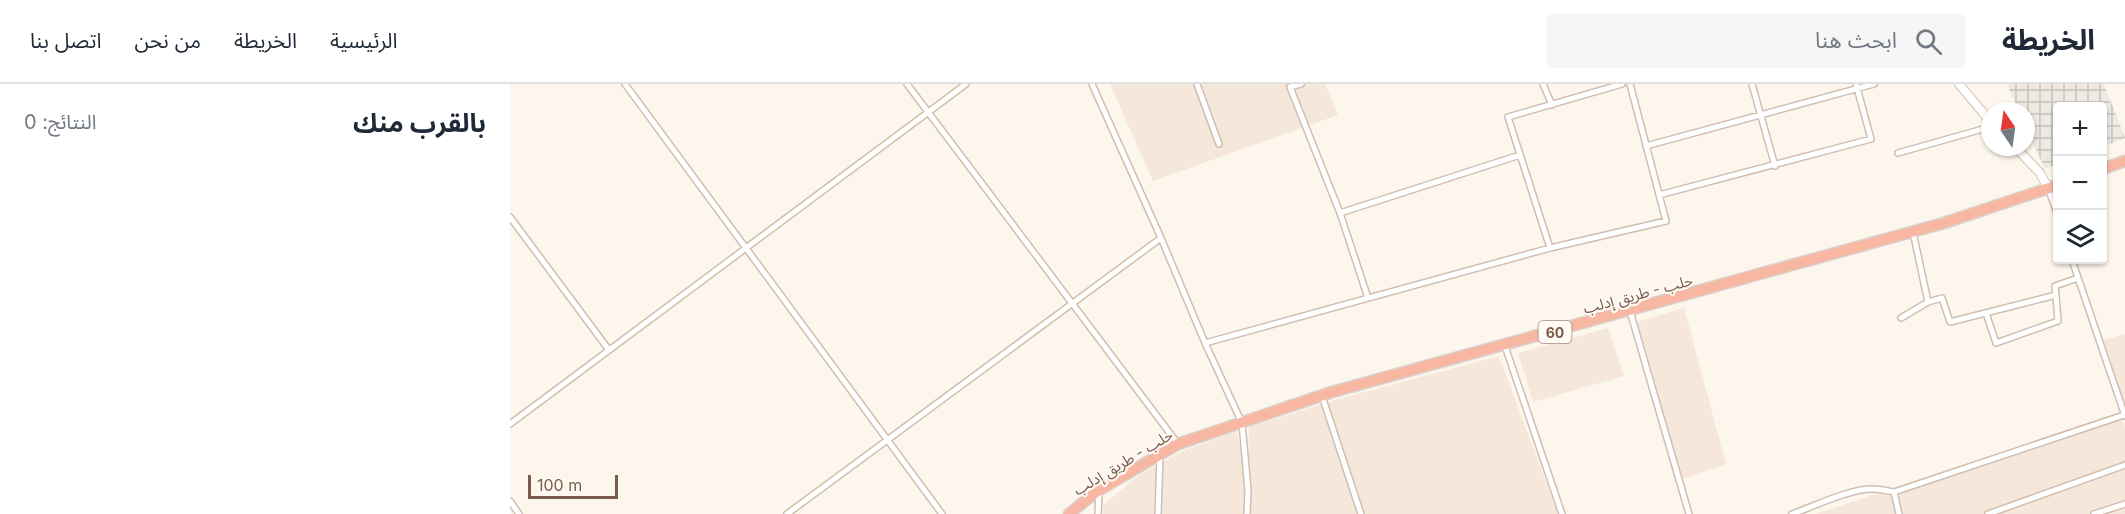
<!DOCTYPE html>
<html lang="ar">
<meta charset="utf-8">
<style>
:root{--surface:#fff;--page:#f6f6f7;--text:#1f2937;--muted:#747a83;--line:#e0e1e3}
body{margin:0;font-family:Inter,"Noto Sans Arabic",sans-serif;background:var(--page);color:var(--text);direction:rtl}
.controls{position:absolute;right:18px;top:18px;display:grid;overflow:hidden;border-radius:6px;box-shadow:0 2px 4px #0004}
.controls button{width:54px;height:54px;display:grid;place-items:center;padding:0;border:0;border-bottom:2px solid var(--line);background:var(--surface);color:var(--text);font:30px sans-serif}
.compass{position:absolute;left:1471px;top:18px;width:54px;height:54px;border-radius:50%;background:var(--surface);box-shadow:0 2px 4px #0004;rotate:347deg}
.scale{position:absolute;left:18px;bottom:15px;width:90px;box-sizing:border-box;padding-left:6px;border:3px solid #7a5c4d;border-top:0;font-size:16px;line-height:21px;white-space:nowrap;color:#7a5c4d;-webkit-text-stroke:4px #fffaf3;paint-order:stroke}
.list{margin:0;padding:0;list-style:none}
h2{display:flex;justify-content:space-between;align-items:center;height:78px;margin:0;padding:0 24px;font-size:26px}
h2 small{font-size:20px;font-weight:400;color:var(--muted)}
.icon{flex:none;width:33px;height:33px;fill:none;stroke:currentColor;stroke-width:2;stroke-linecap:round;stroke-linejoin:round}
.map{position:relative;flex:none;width:1615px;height:430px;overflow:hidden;direction:ltr}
header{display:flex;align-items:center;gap:36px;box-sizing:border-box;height:84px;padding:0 30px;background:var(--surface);border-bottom:2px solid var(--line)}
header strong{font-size:28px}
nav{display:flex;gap:33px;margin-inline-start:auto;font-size:21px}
.search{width:420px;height:54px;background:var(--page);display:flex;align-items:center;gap:15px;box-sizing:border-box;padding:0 21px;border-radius:6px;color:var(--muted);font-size:22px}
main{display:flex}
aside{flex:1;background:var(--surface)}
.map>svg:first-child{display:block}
</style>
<header>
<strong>الخريطة</strong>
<div class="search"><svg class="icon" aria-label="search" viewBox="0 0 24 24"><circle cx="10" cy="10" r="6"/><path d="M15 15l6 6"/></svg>ابحث هنا</div>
<nav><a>الرئيسية</a><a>الخريطة</a><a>من نحن</a><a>اتصل بنا</a></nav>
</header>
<main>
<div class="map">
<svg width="1615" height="430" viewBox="0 0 1615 430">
<defs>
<pattern id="industrial-grid" width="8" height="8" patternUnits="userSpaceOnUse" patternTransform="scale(1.5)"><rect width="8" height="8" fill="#efe9e4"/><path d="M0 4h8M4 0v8" fill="none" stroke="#c7c0bb"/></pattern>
</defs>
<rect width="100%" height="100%" fill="#fdf6ec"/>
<path fill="#f5e8da" d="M600,0H815L828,31L643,97Z
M1174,224L1216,380L1165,398L1120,240Z
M1098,244L1114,292L1023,318L1008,269Z
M1615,250V323L1594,256Z
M989,272L1048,430H740L738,382L739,343L825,316Z
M1610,328L1615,343V430H1306Z
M727,347L732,373L735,420L733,430H593V421L629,391L671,368Z"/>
<path fill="url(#industrial-grid)" d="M1497,0H1594L1615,54L1593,63L1592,22H1548L1547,80L1535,85L1516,43V27H1509Z"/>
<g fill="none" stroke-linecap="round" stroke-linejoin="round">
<g stroke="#d1beb0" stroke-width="8">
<path id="street" d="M115,0L432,430
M397,0L668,360
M582,0L651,154L695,259L732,339L738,406L737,430
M687,0L709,60
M791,0L780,3L830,129L858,214
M1033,0L1042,21
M1242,0L1265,82
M1136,62L1364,0
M1388,69L1480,43
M1538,104L1548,132
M1149,111L1361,55L1346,0
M830,129L1010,71
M0,133L99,266
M1403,148L1418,218
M1040,164L998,33L1112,0
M1562,176L1615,332
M1120,227L1179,430
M1476,229L1486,259L1548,237L1546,211
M1391,234L1418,218L1432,214L1440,238L1546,211L1545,202L1568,194
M695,259L1040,164L1156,137L1120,0
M995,262L1052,430
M812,312L851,430
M0,340L456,0
M1384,408L1389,430
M0,417L9,430
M277,430L651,154
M588,430L589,408
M648,430L650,372
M1282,430C1305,422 1341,404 1364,405C1371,405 1377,407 1384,408L1614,331
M1478,430L1615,381
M1584,430L1615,420"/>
</g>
<g stroke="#d6c0b0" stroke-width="10">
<path id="secondary" d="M1449,0L1480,37
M1505,63L1530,89L1538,104"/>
</g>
<g stroke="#dad1cd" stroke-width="13">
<path id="highway" d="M1592,85L1615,77
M559,430L586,408L668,360L822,308L1434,139L1548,101"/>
</g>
<use href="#street" stroke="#fff" stroke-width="5"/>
<use href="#secondary" stroke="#fff" stroke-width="8"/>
<use href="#highway" stroke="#f7b7a3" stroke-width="10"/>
</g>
<g text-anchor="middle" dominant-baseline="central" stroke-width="4.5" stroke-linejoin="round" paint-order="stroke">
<rect fill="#fffaf3" stroke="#a28b7f" stroke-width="1.5" x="1028.5" y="237" width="33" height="22" rx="4.5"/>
<g font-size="14" font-weight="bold" fill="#7a5c4d">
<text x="1045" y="248">60</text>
</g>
<g font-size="15" fill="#7a5c4d" stroke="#fffaf3">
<text transform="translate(1128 210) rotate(-15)">حلب - طريق إدلب</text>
<text transform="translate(613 378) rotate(-31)">حلب - طريق إدلب</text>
</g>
</g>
</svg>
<div class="controls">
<button>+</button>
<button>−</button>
<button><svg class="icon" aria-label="layers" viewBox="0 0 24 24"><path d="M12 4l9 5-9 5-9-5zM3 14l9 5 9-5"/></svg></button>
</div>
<svg class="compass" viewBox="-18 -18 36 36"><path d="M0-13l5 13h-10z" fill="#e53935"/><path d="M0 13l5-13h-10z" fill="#747a83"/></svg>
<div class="scale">100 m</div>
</div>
<aside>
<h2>بالقرب منك<small>النتائج: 0</small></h2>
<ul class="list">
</ul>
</aside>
</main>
